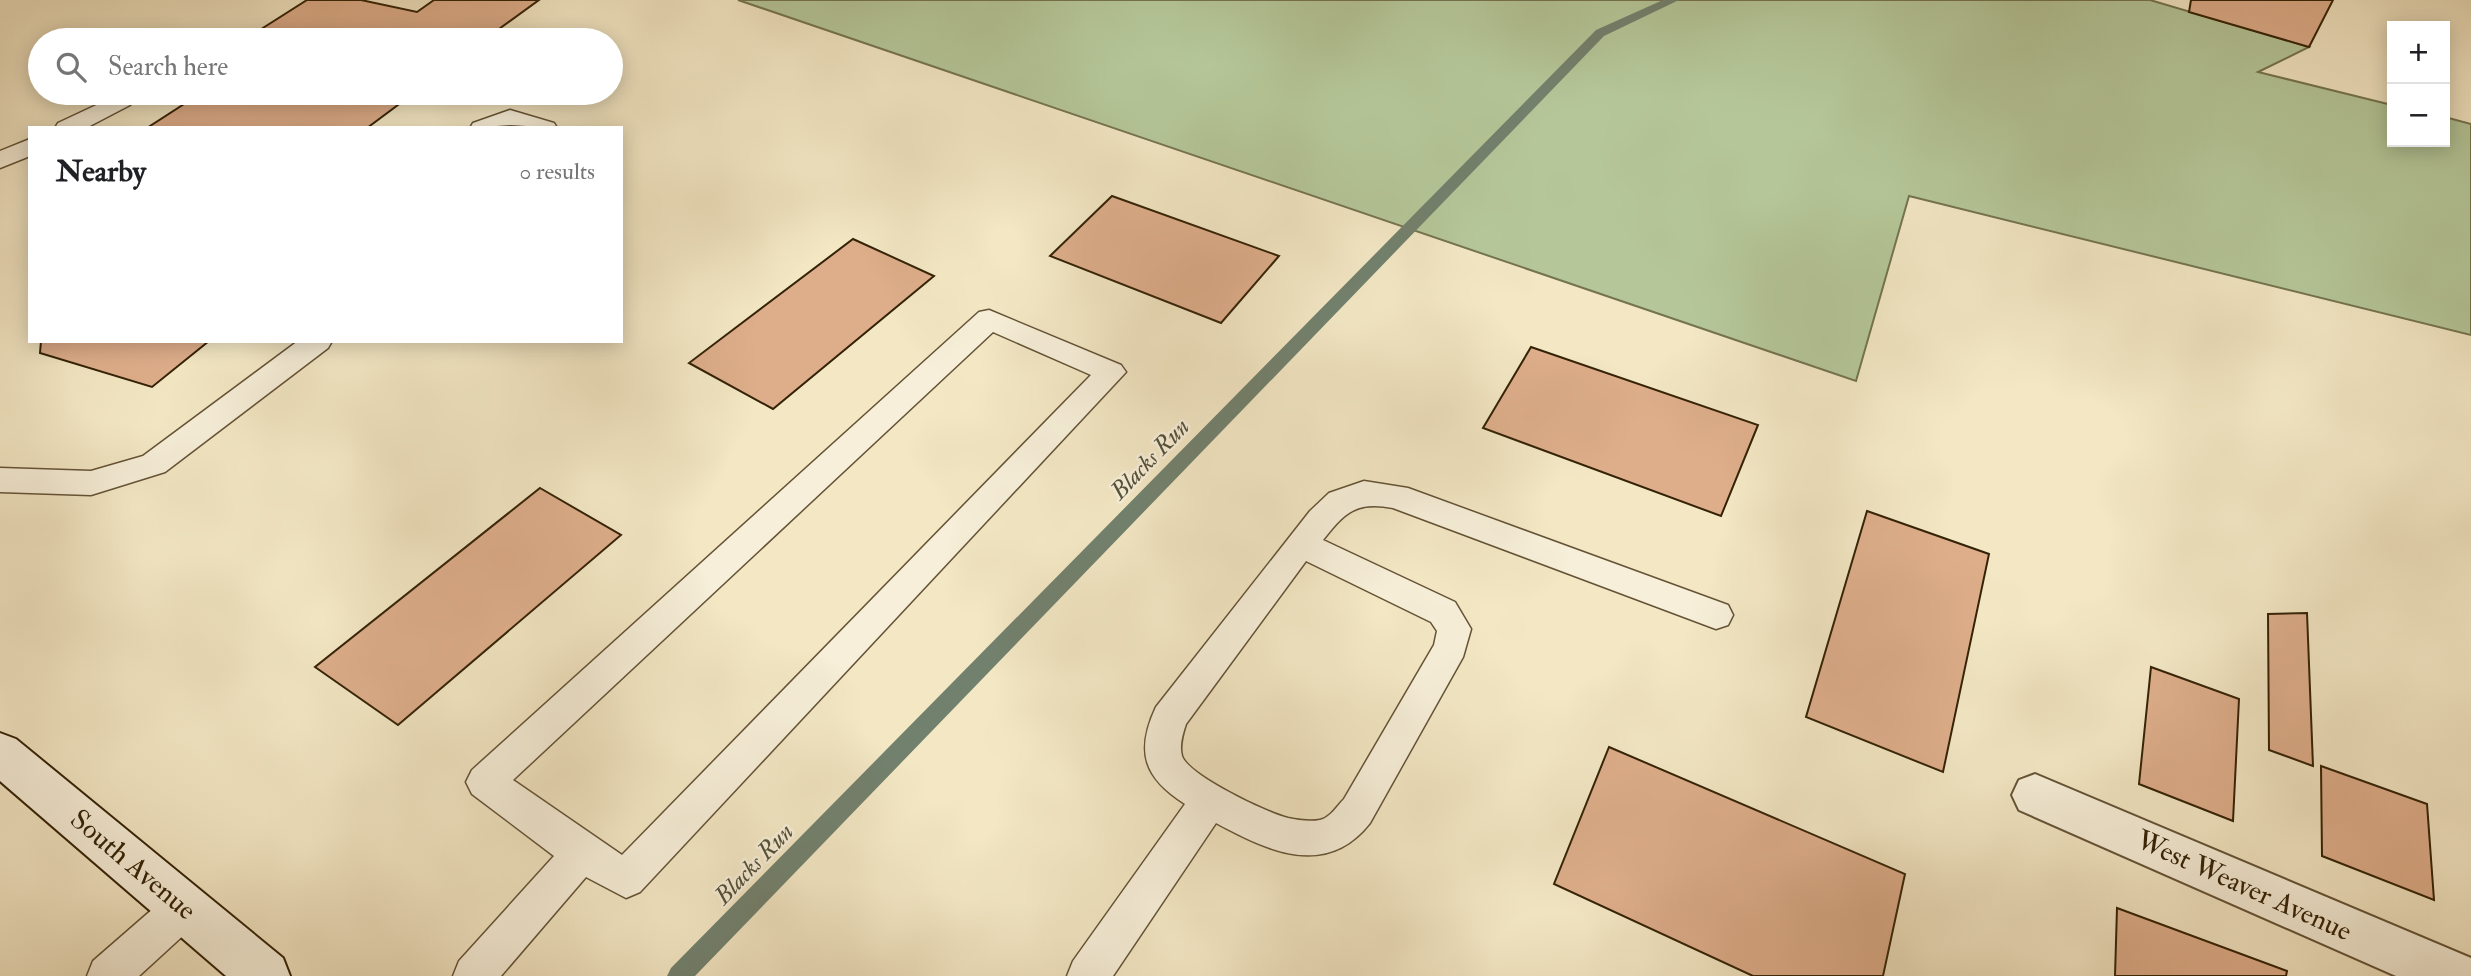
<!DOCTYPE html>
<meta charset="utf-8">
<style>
:root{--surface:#fff;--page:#f2f2f2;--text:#202124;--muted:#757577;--line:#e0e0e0}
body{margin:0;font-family:"IM FELL Double Pica",serif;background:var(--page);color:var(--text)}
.controls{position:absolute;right:21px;top:21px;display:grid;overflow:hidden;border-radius:0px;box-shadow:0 4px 18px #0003}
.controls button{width:63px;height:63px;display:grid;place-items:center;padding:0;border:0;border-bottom:2px solid var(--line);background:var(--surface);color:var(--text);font:35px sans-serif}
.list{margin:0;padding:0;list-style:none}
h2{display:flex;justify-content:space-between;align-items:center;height:91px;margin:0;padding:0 28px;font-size:30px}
h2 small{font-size:23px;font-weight:400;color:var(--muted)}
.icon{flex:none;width:38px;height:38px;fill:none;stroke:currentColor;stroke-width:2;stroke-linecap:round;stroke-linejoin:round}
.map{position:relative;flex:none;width:2471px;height:976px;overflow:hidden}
.search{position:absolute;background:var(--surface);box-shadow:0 4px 18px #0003;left:28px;top:28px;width:595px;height:77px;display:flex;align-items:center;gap:18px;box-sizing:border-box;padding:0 24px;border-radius:38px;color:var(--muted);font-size:26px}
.panel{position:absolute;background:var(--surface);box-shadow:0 4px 18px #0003;left:28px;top:126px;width:595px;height:217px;border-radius:0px}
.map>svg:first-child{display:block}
</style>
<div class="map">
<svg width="2471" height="976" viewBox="0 0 2471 976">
<rect width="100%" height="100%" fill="#f3e7c4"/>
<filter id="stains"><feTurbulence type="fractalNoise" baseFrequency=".00286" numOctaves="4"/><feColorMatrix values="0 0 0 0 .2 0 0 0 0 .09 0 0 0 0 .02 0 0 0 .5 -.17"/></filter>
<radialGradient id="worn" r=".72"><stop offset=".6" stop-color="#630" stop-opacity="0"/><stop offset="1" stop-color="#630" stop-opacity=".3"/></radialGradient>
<path fill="#b5c799" stroke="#747450" stroke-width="2" d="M738,0H2150L2309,47L2258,72L2392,105V142H2445V117L2471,124V335L1909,196L1856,381Z"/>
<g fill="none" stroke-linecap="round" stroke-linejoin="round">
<path fill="#72816e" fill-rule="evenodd" d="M1663,0H1679L1604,36L695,976H667L671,968L1596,30Z"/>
</g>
<path fill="#deae8b" stroke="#342206" stroke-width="2" d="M307,0H361L417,12L434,0H539L499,29L553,40H244Z
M2191,0H2333L2309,47L2189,12Z
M189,93H414L367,128H147L198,95Z
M1112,196L1279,256L1221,323L1050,256Z
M853,239L934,276L773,409L689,363Z
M41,341H209L152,387L40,353Z
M1531,347L1758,425L1721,516L1483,428Z
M540,488L621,535L398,725L315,667Z
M1867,511L1989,554L1943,772L1806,717Z
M2307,613L2313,766L2269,750L2268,614Z
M2151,667L2239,699L2233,821L2139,784Z
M1609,747L1905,874L1883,976H1753L1554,884Z
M2321,766L2427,804L2434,900L2322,856Z
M2117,908L2287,971L2286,976H2115Z"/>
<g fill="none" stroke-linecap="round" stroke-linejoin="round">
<g stroke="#645336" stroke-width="3">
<path id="lane" d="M122,93L130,95L134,100L130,105L86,128H55L58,123Z
M510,110L554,123L557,128L511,125L470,128L473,123Z
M30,139V156L0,168V151Z
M989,310L1121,365L1126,372L640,892L626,898L586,877L501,976H453L459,961L554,856L472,794L466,782L472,770L979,312ZM993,332L1091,375L622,855L513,780Z
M298,341H332L328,348L165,472L91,495L0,492V468L91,471L143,456Z
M1364,481L1408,488L1728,605L1733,615L1728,625L1716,629L1393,508C1356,501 1345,512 1323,540L1455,602L1471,629L1463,657L1370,823C1326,879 1268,851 1216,823L1113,976H1067L1073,961L1185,804C1144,778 1135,752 1156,707L1310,511L1329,493ZM1306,561L1431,622L1437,631L1434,645L1344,799C1337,806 1330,818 1320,820C1309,822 1298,820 1288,818C1267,813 1188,775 1182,756C1179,746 1183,733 1186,724Z
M184,889L198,894L204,908L198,922L139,976H87L93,961L170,894Z"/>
</g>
<g stroke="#645336" stroke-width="4">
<path id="street" d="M2035,774L2471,958V976H2396L2019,810L2012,795L2019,780Z"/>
</g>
<g stroke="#342206" stroke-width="4">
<path id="secondary" d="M0,733L16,739L283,958L290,976H226L0,781Z"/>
</g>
<use href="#lane" fill="#f7efd9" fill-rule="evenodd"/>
<use href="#street" fill="#f7efd9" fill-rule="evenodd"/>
<use href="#secondary" fill="#f7efd9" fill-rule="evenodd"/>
</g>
<g text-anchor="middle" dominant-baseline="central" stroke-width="5" stroke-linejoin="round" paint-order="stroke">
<g font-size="24" font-style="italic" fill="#53513a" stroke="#f7efd9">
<text transform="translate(1150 459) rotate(-46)">Blacks Run</text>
<text transform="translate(754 864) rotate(-46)">Blacks Run</text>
</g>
<g font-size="28" fill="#342206" stroke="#f7efd9">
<text transform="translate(133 865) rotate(40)">South Avenue</text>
<text transform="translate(2244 886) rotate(24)">West Weaver Avenue</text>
</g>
</g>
<rect width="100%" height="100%" filter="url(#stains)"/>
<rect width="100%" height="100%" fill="url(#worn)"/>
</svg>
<div class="controls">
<button>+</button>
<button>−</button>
</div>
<div class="search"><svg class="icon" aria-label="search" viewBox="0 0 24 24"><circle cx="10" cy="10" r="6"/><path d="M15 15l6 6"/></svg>Search here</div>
<section class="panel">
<h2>Nearby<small>0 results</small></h2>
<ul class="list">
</ul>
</section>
</div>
